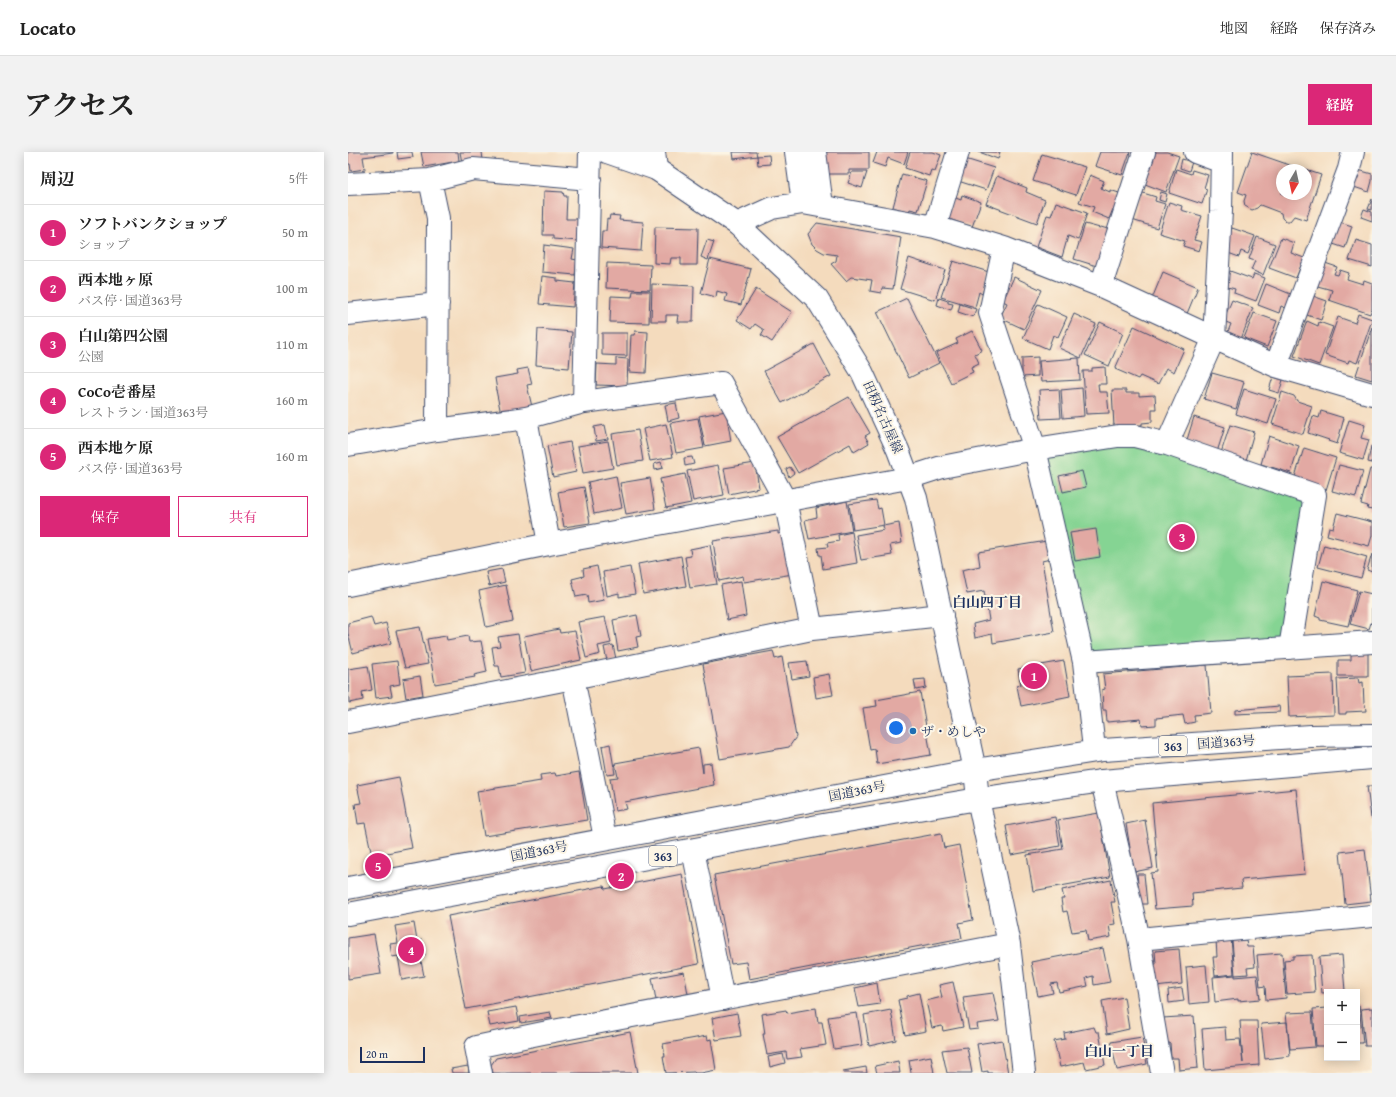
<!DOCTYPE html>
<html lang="ja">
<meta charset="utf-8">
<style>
:root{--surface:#fff;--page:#f2f2f2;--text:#222;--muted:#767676;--line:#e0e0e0;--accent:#db2777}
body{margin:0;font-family:"Gentium Book Plus","Noto Serif JP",serif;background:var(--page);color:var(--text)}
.controls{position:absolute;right:12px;bottom:12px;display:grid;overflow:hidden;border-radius:0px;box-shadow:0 2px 10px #0003}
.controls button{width:36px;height:36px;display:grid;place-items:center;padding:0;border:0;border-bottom:1px solid var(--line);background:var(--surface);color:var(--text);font:20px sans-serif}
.compass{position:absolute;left:928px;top:12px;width:36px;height:36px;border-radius:50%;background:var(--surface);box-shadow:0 2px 10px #0003;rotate:189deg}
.scale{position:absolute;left:12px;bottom:10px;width:65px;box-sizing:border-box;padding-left:4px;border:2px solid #1b2f5e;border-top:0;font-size:11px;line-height:14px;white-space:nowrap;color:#1b2f5e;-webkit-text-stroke:3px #fcf5e5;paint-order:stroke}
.you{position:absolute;left:548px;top:576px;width:14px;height:14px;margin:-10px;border:3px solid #fff;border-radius:50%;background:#1a73e8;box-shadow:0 0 0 6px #1a73e833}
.badge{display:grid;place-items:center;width:26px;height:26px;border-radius:50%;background:var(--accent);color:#fff;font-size:13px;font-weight:700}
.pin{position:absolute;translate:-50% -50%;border:2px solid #fff;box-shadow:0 1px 4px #0006}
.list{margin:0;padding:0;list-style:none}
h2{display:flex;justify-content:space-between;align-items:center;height:52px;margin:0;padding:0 16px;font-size:17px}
h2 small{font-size:13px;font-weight:400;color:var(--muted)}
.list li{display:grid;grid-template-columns:26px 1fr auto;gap:12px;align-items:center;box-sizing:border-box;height:56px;padding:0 16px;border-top:1px solid var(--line)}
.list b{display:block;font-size:15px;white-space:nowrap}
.list p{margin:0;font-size:13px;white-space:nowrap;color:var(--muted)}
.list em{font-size:13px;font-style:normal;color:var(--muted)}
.actions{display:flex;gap:8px;padding:12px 16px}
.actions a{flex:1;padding:9px 0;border:1px solid var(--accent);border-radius:0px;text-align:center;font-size:14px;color:var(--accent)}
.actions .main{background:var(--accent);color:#fff}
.map{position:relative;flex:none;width:1024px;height:921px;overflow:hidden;border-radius:0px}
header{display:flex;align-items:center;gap:24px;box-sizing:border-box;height:56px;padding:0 20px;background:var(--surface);border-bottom:1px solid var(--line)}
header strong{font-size:19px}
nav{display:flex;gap:22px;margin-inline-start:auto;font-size:14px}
.intro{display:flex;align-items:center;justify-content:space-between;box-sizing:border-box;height:96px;padding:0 24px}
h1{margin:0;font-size:28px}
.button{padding:10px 18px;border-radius:0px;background:var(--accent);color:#fff;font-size:14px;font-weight:700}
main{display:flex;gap:24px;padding:0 24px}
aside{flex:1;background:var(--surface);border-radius:0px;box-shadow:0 2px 10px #0003}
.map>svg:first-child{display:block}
</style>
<header>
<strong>Locato</strong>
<nav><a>地図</a><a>経路</a><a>保存済み</a></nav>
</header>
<div class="intro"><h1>アクセス</h1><a class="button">経路</a></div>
<main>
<aside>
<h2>周辺<small>5件</small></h2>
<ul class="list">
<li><span class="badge">1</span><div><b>ソフトバンクショップ</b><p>ショップ</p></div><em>50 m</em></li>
<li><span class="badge">2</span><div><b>西本地ヶ原</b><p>バス停 · 国道363号</p></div><em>100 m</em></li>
<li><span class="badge">3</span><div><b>白山第四公園</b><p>公園</p></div><em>110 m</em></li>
<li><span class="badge">4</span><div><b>CoCo壱番屋</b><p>レストラン · 国道363号</p></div><em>160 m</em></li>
<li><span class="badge">5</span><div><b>西本地ケ原</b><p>バス停 · 国道363号</p></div><em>160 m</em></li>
</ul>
<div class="actions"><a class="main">保存</a><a>共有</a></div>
</aside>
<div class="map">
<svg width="1024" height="921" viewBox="0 0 1024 921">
<rect width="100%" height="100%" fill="#fcf5e5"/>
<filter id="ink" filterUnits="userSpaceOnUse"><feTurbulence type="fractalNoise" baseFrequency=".025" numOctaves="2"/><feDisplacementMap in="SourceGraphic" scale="8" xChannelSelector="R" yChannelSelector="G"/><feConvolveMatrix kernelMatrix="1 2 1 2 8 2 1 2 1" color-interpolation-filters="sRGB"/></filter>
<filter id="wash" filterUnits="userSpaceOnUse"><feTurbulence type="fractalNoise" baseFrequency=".012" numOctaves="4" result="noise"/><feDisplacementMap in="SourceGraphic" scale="16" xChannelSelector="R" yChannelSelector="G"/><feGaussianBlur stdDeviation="0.9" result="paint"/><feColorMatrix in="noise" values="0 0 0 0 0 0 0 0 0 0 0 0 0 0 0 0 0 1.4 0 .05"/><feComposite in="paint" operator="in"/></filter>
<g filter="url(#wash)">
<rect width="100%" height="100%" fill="#f4dbbd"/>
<path fill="#85d493" stroke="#508278" d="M759,287L967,343L942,495L736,509L688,298Z"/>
<g id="blocks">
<path fill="#e2a9a3" d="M0,0H45V1L15,5L17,17L3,19L2,12H0Z
M49,0H64L65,5L50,7Z
M73,0H110L111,9L76,15Z
M112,0H134L135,8L114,11Z
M385,0H408L409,4L386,7Z
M477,0H521V18H501V22H477Z
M529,0H560L556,12L540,6L537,15L525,11Z
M562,0H585L593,3L587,19L583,18L581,24L557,16Z
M631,0H652L650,7Z
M752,0H782L774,23L747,14Z
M808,0H819L831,4L818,40L797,32Z
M904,0L956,18H934V42H958V18L973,23L958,68L946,64L942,69H937L934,66L933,61L912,53L909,56L904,58L897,54L896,49L898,43L890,40Z
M694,2L737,15L728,43L685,29Z
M421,3L422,12L410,13L409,4Z
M614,6L646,16L638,38L607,28Z
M834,7L844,10L841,19L832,16Z
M828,17L843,22L844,18L860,23L856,36L859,37L854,52L821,41Z
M1007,17L1024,22V29L1021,40L1003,34Z
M504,20H519L514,36L500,31Z
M554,22L579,29L570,59L562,57L561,60L545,55Z
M742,23L756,29L753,36L762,40V38L777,43L770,59L765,57L761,67L744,60L746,55L731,50Z
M649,24L679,36L678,40L697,48L689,71L638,52Z
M196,39L215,40L216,44H219L218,67H232L231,89L205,87V83H195Z
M792,40L808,45L807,49L817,52L809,76L784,68Z
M813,40L819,42L817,50L811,48Z
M614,43L633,50L624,75L598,66L605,45L613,48Z
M1024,47V58L1020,57Z
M708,50L739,61L730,88L720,84L714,105L688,95L699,63L703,64Z
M821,50L834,54L833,58L854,64L846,88L854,90L851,99L835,94L837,89L811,81Z
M1016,57L1024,60V69L1013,65Z
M262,63L272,64L271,68L295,70L293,99L253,96L254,79H258L259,67L261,68Z
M989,69L1004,74L997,96L982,91Z
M469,71L553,85L545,137L534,136L533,141L522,139L524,128L503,125L498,129L483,112L488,109L489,103L476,101L469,97L464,92L460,82Z
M737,72L752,76L753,75L763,78L752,115L726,107Z
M307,75L350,76L349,113H333V106H323L322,112L306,111Z
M884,76L907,84L900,102L893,99L891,105L875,99Z
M909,85L927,92L915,123L903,118L907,109L901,107Z
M933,86L946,91L943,101L956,106L948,126L921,116Z
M359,88L366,90L360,108L353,105Z
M1008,88L1024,93V115L1001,108Z
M196,93L226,97L224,107L229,108L227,123L194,120Z
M561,106L597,118L587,148L552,137Z
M362,107L403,117L393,153L377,149L379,142L369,139L368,145L353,141Z
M605,109L641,120L634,142L631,140L627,155L593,145Z
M974,110L989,115L986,122L990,123L992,118L1001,121L999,127L1015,132L1016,128L1024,131V156L1022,162L981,148L984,138L966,133Z
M259,111L303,113L302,138L258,136Z
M882,119L904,127L906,122L917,126L908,149L886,141L887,137L876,134Z
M815,120L850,135L838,164L803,149Z
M194,124L209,126V129L227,131L225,155L191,152Z
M666,125L694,138L676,177L652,166L659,151L655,149Z
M304,132L346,134L345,170H329L330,163H318V169H303Z
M918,132L945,143L940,157L933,154L931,161L910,153Z
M408,137L444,160L424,190L413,183L416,178L407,172L403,177L389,168Z
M285,139H302L301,171L262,170L263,144L284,145Z
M962,143L979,149L973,168L956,162Z
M559,146L591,211L561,226L529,160Z
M591,146L600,149V151L605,152L603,158L589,153Z
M884,148L905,156L893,187L879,182L883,172L875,169Z
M612,152L628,157L625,165L610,160Z
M690,152L719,165L710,185L705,183L700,197L675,186Z
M906,161L929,169L919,195L896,186Z
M726,162L748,172L733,206L711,196Z
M1010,162L1024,167V168L1009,211L1001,208L1000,211L977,203L990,165L1007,171Z
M959,169L970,174L971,170L985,175L971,213L946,204Z
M752,170L775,181L761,214L737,203Z
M786,174L836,197L826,220L818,216L810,232L792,224L790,227L767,217Z
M1024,175V228L1008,223Z
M190,177L224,180L221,216L188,213Z
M287,179L300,180L298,221L281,220L283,183H286Z
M624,179L634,198L627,202L631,211L623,215L625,220L603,231L588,201L610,191L608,187Z
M254,181H279V204L254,203Z
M466,192L483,224L434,251L416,219Z
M690,205V224L674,225V206Z
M268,206L280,207L279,234L248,233L249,212L268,213Z
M731,206L732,228L693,230L691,209Z
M757,215L758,232H750L751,240H759L761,261L738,262L735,219H744V216Z
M180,216L184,232L179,233L184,255L153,262L148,238H149L147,226L170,222L169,218Z
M864,221L896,230L888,257L856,247Z
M925,225L935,228L931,241L921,238Z
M734,236L736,264L715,266L713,238Z
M711,237L713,266L693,267L691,238Z
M896,237L928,247L920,272L888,262Z
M764,238H778V241H791V244L807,243L808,257H804V270L794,271V273L766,275Z
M934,240L946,244L949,249L964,254L955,282L924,272Z
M501,245L522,281L517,284L521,291L506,300L502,292L450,321L429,285Z
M328,251L331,266L320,269L317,253Z
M378,259L383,289L357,294L351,264Z
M973,259L996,266L989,292L980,289L981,288L960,281L965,264L971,266Z
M846,265L877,275L869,300L838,291Z
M350,266L356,296L328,301L322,271Z
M1001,268L1017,273L1013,286L1021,288L1015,308L991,301Z
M318,272L325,305L302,309L295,277Z
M257,273L260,287L248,289L246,275Z
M882,273L906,280L897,312L872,304Z
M290,278L295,309L269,313L264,282Z
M921,284L951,294L943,321L913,312Z
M260,289L265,316L235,321L230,294Z
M222,290L228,320L205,325L199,294Z
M1023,294H1024V311L1020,310Z
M956,296L988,306L978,338L946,328Z
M344,305L346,312L337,314L336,306Z
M313,310L315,316L307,318L306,312Z
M407,311L411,336L381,342L376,316Z
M370,313L376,343L345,349L339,319Z
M991,313L1015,319L1008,345L984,339Z
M442,315L446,321L441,325L438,317Z
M1022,317H1024V358L1019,357L1020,354L1013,352Z
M734,319L738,335L715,340L711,324Z
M337,322L343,351L318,356L312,327Z
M268,324L274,356L246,362L240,330Z
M302,326L307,357L278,362L272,331Z
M236,335L242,371L216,375L210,340Z
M528,348L530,357L533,356L536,373L505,378L501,352Z
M499,349L504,379L461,387L457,368L469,365L468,356Z
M989,361L1024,370V384L1021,394L979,383L981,375L985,376Z
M551,371L554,391L542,393L544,403L513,408L508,383L536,378L535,374Z
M748,377L752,405L727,409L722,381Z
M430,379V382L438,380L445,422L396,430L395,424L371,429L365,389Z
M504,380L509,411L475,417L473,403H471L470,396L480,395L479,391L491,389L490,383Z
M699,389L702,407L694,409L706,480L645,491L644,482L627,486L625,472L641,468L636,439L619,442L614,418L632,414L630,400Z
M362,393L369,432L342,436L337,405L343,404L342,397Z
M976,393L1019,405L1013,426L970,415Z
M1024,402V420L1019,418Z
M333,404L338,434L295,442L290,412Z
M249,414L256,448L240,451L239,443L228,445L224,427L236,424L235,417Z
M282,415L287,442L271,445V441L259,444L255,420Z
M154,417L157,430L141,434L138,420Z
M393,429L398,464L379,468L373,433Z
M975,429L1009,438L1000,474L972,468V466L967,464Z
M158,433L165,469L138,475L131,439Z
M1011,439L1024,442V472L1023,471L1021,477L1002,472Z
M289,463L293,484L288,485L290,495L270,499L265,468Z
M23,465L26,474L38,471L43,491L5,501L0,481V471Z
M257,465L263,491L250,494L252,502L238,506L230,470Z
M72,475L80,512L57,516L48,479Z
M211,477L212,481L227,479L233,508L183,519L176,484Z
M170,482L177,521L153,525L151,514H147L144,495L152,494L150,485Z
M98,484L99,488L120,484L121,490L133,489L139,520L126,523L127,525L87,532L79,487Z
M265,493L268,507L259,509L256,495Z
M425,499L427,507L434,505L448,585L441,595L372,607L355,512Z
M1003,499H1020V524H990V508H1003Z
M49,509L52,532L42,534L44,544L28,546L24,512Z
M459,509L461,524L444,527L441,511Z
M716,509L722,544L673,554L669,534L673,533L670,517Z
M859,513L863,561L846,563L847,570L837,572L835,563L808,566V573L794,574L793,567L759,570L758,558H755L754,538L757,537L755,522Z
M20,514L24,538L14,540L15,548L1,551L0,517Z
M481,522L485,543L468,546L465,525Z
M985,522L986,563L941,565L939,524Z
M72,524L75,543L58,546L55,527Z
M1010,526L1011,531L1015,530L1016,552H1017L1018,559L998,560V562H991L989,527Z
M577,527L578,536L568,538L566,528Z
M572,540L583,603L529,612L527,597L522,598L515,556L529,554L528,548Z
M931,554L932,560L887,562V558Z
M262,592L267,622L259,623L254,594Z
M351,596L355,621V612L363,611L366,633L277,650L279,657L267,659L262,626L270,625L267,611Z
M231,620L239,668L136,684L129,639L193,629L192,623L207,621L208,624Z
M51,625L64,696L24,704L17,671L10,672L7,652L13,651L9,633Z
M1019,634H1024V666H1023Z
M948,637L957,722L893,728L894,736L844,741L845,754L807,757L803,721L810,720L804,651Z
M751,661L762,725L685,739L679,703L715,697L710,668Z
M707,665L712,694L663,703L658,674Z
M797,668L805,716L786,720L778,672Z
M593,681L596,696L611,693L625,768L611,771L614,786L401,827L398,810L383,812L366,723Z
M1017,697L1023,749L997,752L992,700Z
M334,722L351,812L118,857L100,764L256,734L257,737Z
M789,722H796L799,752H792Z
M763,728L767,750H763L767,772L761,773L763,785L740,789L738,778L724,780L719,759L715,760L713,747H716L714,738Z
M66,771L69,789L74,788L77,803L72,804L76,824L54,828L50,804L44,805L42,792L50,791L47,774Z
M26,782L33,822L0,827V786Z
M883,786L886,822L867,824L865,805H869L868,787Z
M898,788L899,795H905L907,815L899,816L900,822L887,823L884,789Z
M755,796L762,830L746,833L745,824L738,826L740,834L711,840L709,831L703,832L705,841L690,844L683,810Z
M831,797L834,832L807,835L805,813L808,812L807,799Z
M934,801L938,846L918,848L917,834L912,835L909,803Z
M964,803L967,840L939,842L936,808L945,807V804Z
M994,803L997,839L974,841L971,805Z
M858,813L861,850L841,852L838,815Z
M336,820L340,842L308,848L304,826Z
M887,823V825L909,823L912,847L890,849V847L867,850L865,825Z
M605,830L615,875L595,879L594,874L584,876L578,849L594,845L591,833Z
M529,831L532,852L511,855L507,836Z
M834,836L836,849L821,851L820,838Z
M571,841L578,879L557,883L550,848L559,846V844Z
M645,841L651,869L629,872L630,877L621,878L615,845Z
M776,845L781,877L759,882L754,849Z
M1011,853L1015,891H1009V854Z
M168,855L171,869L142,874L139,860Z
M468,856L470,870H474L478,893L452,897L454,905L439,907L438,900L419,903L415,882H417L414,862L438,858L439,861Z
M979,856V894H968L965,857Z
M1024,856V894H1017L1013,857Z
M543,858L548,888L521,894L516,863Z
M202,860L204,866L173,871L172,865Z
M964,860L967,895L942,897L938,861Z
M389,861L393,884L368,888L364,866Z
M509,861L514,893L486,897L480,865Z
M846,864L850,916L831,918L830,906H823L822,891L817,892L815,866Z
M892,869H909L911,913L857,918L854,877L877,875L878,888L892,887L895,911Z
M939,870L942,904L917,907L913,872Z
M746,875L748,880H751L757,913L738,917L736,910L712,915L706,889L717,887L716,881Z
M282,880L290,921H145L143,913L148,906Z
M359,884L360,888L363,887L368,918L353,921H347L346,920L318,921L315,904H317L315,892Z
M794,885L799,912L769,918L763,890Z
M654,888L660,921H640V919L634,920L629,892Z
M619,895L624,921H599L594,898Z
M435,902L437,911L422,915L420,905Z
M583,904L586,921H563L561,908Z
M550,909L552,921H529L527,914Z
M120,914L121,921H104L103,917Z
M518,915L519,921H495V919Z"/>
</g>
</g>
<g filter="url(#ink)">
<use href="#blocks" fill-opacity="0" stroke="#3c496c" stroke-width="1"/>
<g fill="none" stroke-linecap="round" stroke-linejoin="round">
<g stroke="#3c496c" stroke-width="24">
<path id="minor" d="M242,0L236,250L373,231L437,348L464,477
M306,0L308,17
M448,0L455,51
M467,0L474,54
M847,0L874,10
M82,28L90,66L89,278L178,266L236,250
M0,32L82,28L125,17L242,27
M389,72L424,56L455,51L587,75L656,96L753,134L866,186L873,59L874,0
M587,75L610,0
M656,96L642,161L687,297L736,510L1024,490
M753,134L796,0
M0,162L90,152
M928,214L1001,17L1005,0
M178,266L201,392
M819,292L967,343L942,496
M0,293L89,278
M0,433L201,392L560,326L594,315L687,297L770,284H787L819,292L866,186L928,214L1024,242
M736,510L745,588
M225,526L257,686
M0,570L210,529L464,477L594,463
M754,629L791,787L814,921
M630,647L661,792L676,921
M345,698L375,847
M791,787L1024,764
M133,921L128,895L195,881L661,792"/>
</g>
<g stroke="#3c496c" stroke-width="24">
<path id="major" d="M259,0L308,17L389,72L469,147L514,220L550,298L568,346L627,618L630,647"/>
</g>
<g stroke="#3c496c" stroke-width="24">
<path id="highway" d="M0,736L627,618L755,598L963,584L1024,583
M0,762L475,673L630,647L754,629L1024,606"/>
</g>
<use href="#minor" stroke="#fff" stroke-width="22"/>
<use href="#major" stroke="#fff" stroke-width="22"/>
<use href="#highway" stroke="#fff" stroke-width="22"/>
</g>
</g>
<circle fill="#1f6fb2" stroke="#fcf5e5" stroke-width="1.5" cx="565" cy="579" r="4"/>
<g text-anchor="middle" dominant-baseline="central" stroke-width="4" stroke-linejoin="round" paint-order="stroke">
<g fill="#fcf5e5" stroke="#5e6a86" stroke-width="1">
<rect x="811" y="584" width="28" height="20" rx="3"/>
<rect x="301" y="694" width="28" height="20" rx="3"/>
</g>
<g font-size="12" font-weight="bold" fill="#1b2f5e">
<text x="825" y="594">363</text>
<text x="315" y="704">363</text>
</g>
<g font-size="13" fill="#1b2f5e" stroke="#fcf5e5">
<text transform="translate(535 265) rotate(66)">田籾名古屋線</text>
<text transform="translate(878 590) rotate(-4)">国道363号</text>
<text transform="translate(509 639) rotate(-11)">国道363号</text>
<text transform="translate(191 699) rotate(-11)">国道363号</text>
</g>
<g font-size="13" fill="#1b2f5e" stroke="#fcf5e5" text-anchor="start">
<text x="573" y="579">ザ・めしや</text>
</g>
<g font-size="14" font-weight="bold" fill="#1b2f5e" stroke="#fcf5e5">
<text x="639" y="450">白山四丁目</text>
<text x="771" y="899">白山一丁目</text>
</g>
</g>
</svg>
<div class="controls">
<button>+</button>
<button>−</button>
</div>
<svg class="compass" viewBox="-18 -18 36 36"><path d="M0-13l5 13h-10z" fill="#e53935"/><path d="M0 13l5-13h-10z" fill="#767676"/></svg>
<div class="scale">20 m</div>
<div class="you"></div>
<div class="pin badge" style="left:686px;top:524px">1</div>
<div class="pin badge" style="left:273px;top:724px">2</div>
<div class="pin badge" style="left:834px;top:385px">3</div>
<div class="pin badge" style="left:63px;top:798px">4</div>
<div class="pin badge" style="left:30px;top:714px">5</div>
</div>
</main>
